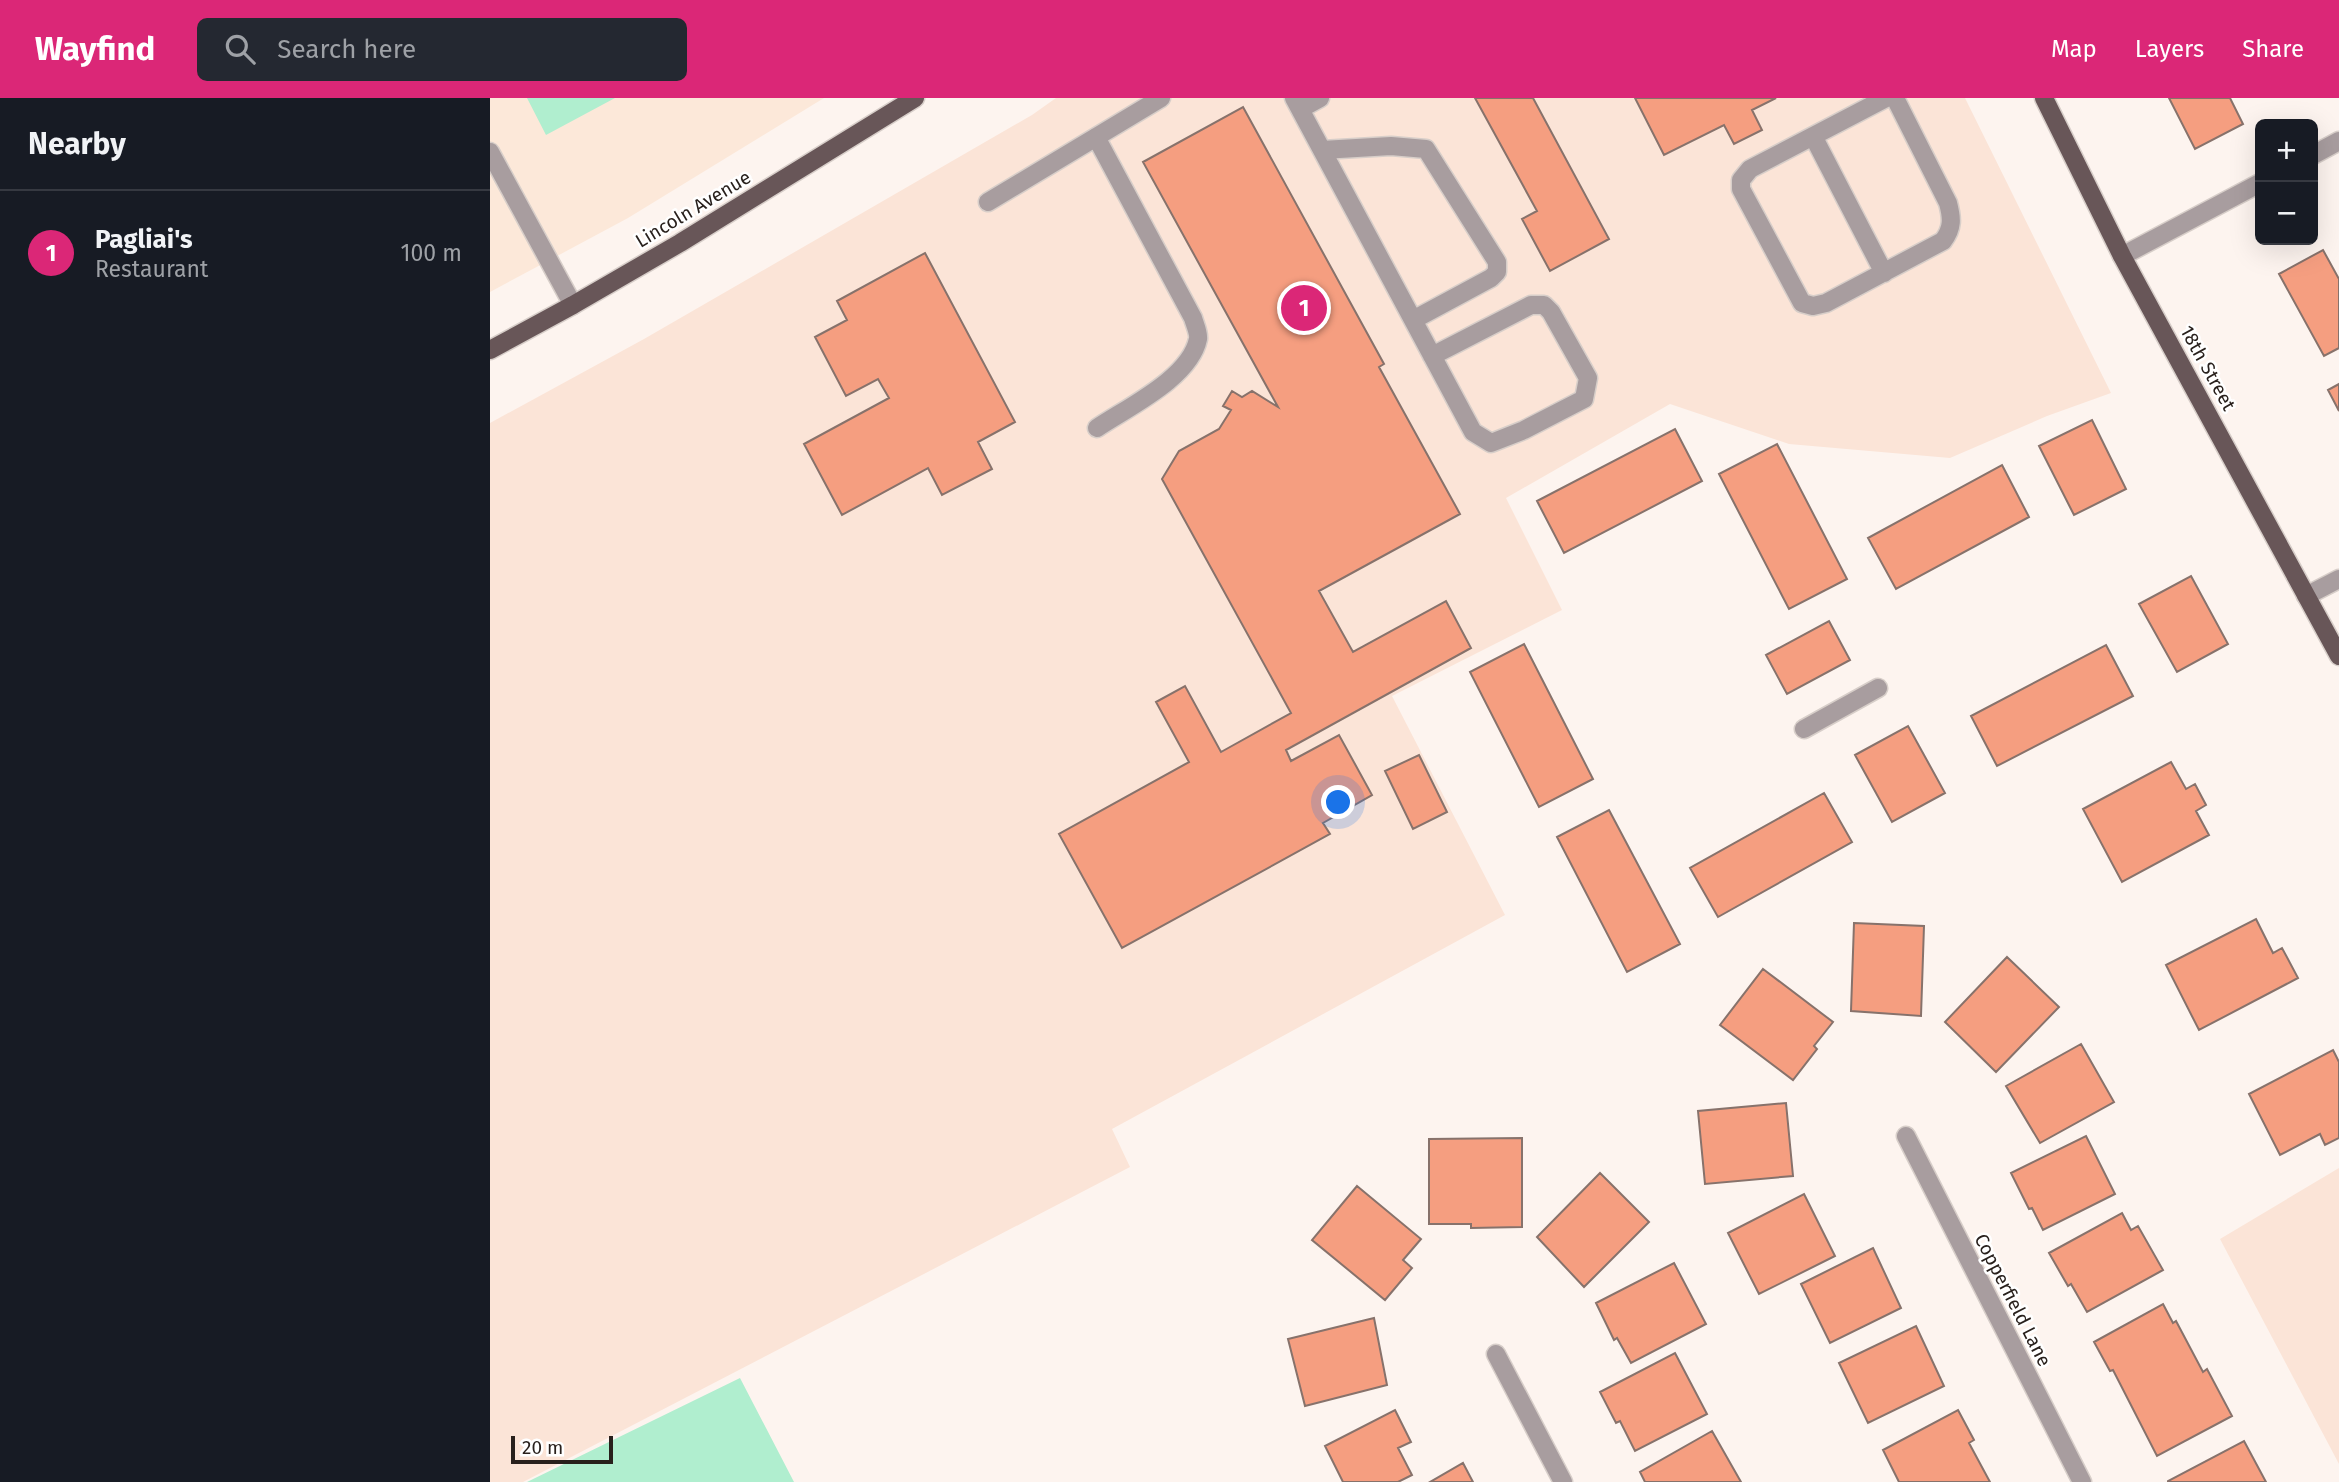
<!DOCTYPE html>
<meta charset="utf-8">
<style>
:root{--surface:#171b24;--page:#242831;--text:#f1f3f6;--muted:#9ea1a6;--line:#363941;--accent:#db2777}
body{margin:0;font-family:"Fira Sans",sans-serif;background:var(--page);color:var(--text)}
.controls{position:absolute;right:21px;top:21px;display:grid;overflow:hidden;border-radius:10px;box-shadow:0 7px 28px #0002}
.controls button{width:63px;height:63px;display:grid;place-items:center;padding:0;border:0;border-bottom:2px solid var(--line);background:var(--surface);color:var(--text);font:35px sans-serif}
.scale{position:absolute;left:21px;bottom:18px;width:102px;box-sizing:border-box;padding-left:7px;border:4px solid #28201c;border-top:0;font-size:19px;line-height:24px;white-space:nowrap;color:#28201c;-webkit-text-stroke:5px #fff;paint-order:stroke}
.you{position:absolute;left:849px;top:705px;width:24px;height:24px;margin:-18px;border:5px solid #fff;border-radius:50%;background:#1a73e8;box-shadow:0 0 0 10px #1a73e833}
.badge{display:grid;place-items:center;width:46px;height:46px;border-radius:50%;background:var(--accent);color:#fff;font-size:23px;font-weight:700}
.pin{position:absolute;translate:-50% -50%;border:4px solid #fff;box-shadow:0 2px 7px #0006}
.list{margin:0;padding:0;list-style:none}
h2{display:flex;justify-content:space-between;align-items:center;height:91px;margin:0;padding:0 28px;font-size:30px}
h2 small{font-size:23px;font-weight:400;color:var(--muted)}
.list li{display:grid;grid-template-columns:46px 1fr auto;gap:21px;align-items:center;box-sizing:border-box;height:126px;padding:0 28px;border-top:2px solid var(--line)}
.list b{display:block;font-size:26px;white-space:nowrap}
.list p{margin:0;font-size:23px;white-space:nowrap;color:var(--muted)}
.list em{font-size:23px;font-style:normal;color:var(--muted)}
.icon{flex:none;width:38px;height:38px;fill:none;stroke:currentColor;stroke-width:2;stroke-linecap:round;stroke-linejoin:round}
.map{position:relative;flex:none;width:1849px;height:1384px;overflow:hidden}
header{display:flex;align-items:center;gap:42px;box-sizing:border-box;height:98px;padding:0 35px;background:var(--accent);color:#fff}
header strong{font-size:33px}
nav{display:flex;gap:38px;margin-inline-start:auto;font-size:24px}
.search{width:490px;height:63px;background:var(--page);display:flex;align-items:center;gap:18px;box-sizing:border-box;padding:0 24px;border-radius:10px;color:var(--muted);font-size:26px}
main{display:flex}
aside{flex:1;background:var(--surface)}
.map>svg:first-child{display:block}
</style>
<header>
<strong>Wayfind</strong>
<div class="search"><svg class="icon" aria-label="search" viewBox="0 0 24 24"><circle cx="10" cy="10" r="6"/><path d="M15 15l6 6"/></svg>Search here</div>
<nav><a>Map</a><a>Layers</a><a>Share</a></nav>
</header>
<main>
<aside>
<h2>Nearby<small></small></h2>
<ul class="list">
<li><span class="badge">1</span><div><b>Pagliai's</b><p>Restaurant</p></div><em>100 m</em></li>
</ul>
</aside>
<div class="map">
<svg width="1849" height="1384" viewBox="0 0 1849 1384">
<rect width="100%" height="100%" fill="#fdf4ef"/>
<path fill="#fbe4d7" d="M566,0H1475L1621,295L1557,318L1460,360L1299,346L1180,306L1016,400L1072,512L902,598L1015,817L622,1031L640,1069L33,1384H0V325L154,241L542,17Z
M1849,1070V1366L1730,1141Z"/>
<path fill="#fce8d9" d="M0,0H334L138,120L0,194Z"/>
<path fill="#b0eecf" d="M37,0H125L56,37Z
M250,1280L304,1384H37Z"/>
<path fill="#f59e80" stroke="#87726b" stroke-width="2" d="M985,0H1043L1119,141L1060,173L1032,121L1047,113Z
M1145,0H1286L1262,12L1272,32L1244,46L1234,27L1174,57Z
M1679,0H1740L1753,26L1705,51Z
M753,9L894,266L889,269L970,416L829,493L863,554L956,503L981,550L796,652L801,663L849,637L882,697L833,725L840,736L632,850L569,736L699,664L666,604L695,588L731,654L801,615L672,381L689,353L729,331L741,312L733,308L742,293L752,299L762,293L788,309L653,64Z
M1833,152L1849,181V250L1834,258L1789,176Z
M435,155L525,324L488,344L502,371L452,397L438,370L352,417L314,346L399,300L388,281L356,298L325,239L357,222L347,203Z
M1849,286V313L1838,292Z
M1602,322L1636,391L1584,417L1549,348Z
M1185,331L1212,383L1074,455L1047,403Z
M1287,346L1357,481L1299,511L1229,376Z
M1512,367L1539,419L1406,491L1378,440Z
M1701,478L1738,546L1687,574L1649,506Z
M1339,523L1360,562L1297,596L1276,557Z
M1034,546L1103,681L1049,709L980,574Z
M1616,547L1643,598L1507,668L1481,618Z
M1418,628L1455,695L1402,724L1365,657Z
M929,657L957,714L923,731L895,673Z
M1681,664L1696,691L1705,686L1716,707L1706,713L1719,737L1632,784L1593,711Z
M1334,695L1362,744L1228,819L1200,770Z
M1119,712L1190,846L1137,874L1067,739Z
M1766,821L1783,855L1792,850L1808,880L1709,932L1676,867Z
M1364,825L1434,828L1431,918L1361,913Z
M1517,859L1569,909L1506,974L1455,924Z
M1273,871L1343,924L1324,948L1327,951L1303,982L1230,927Z
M1591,946L1624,1004L1550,1045L1516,988Z
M1843,952L1849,964V1040L1835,1047L1830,1036L1790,1057L1759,996Z
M1296,1005L1303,1078L1215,1086L1208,1013Z
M1596,1038L1625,1096L1553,1132L1542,1110L1539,1111L1521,1075Z
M1032,1040V1129L981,1130V1126H939V1041Z
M1110,1075L1159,1124L1094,1189L1047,1139Z
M867,1088L931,1141L913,1162L922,1170L895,1202L822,1142Z
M1314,1096L1345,1158L1269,1196L1238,1135Z
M1632,1115L1641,1132L1648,1128L1673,1172L1597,1214L1581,1186L1578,1188L1559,1155Z
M1383,1150L1411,1210L1340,1245L1311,1186Z
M1184,1165L1216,1226L1141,1265L1127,1240L1124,1242L1106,1205Z
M1673,1206L1683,1225L1686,1223L1713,1274L1717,1271L1742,1318L1667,1358L1623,1272L1620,1273L1604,1244Z
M884,1220L897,1287L815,1308L798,1241Z
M1426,1228L1454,1288L1378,1325L1349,1265Z
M1185,1255L1217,1316L1145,1353L1130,1323L1126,1325L1110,1294Z
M905,1312L921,1344L908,1350L922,1377L908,1384H853L835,1348Z
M1468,1312L1484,1342L1479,1345L1500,1384H1409L1393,1352Z
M1222,1333L1251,1384H1155L1150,1374Z
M1754,1343L1776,1384H1678V1383Z
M973,1365L983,1384H940Z"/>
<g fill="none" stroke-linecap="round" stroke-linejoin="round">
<g stroke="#d7cec9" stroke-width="21">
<path id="lane" d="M804,0L983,334L1001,345L1034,332L1094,301L1098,280L1061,214L1054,207H1041L942,258
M1396,0L1260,71L1251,82V91L1312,205L1323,208L1336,205L1453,143C1463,130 1462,120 1458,105L1405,0
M810,11L830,0
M1323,38L1394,175
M606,39L703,220C705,227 709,235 708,241C700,280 638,309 607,330
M832,52L901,48L936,51L1007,164V174L1001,180L923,222
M498,104L671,0
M1314,631L1388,590"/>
</g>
<g stroke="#d7cec9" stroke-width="21">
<path id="street" d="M0,54L83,207
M1823,57L1849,43
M1632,158L1770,85
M1816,498L1849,481
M1416,1038L1592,1384
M1006,1256L1073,1384"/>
</g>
<g stroke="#d7cec9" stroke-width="21">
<path id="primary" d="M1554,0L1632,158L1849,558
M0,252L83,207L190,145L425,0"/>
</g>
<use href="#lane" stroke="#a89d9f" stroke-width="18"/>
<use href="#street" stroke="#a89d9f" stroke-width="18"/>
<use href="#primary" stroke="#685658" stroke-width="18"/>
</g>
<g text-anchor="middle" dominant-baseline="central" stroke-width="5" stroke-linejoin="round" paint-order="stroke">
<g font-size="19" fill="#28201c" stroke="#fff">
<text transform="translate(203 111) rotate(-31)">Lincoln Avenue</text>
<text transform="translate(1718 270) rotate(61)">18th Street</text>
<text transform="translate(1523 1202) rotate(63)">Copperfield Lane</text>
</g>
</g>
</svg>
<div class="controls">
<button>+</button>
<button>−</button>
</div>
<div class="scale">20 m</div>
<div class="you"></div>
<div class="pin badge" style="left:814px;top:210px">1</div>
</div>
</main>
